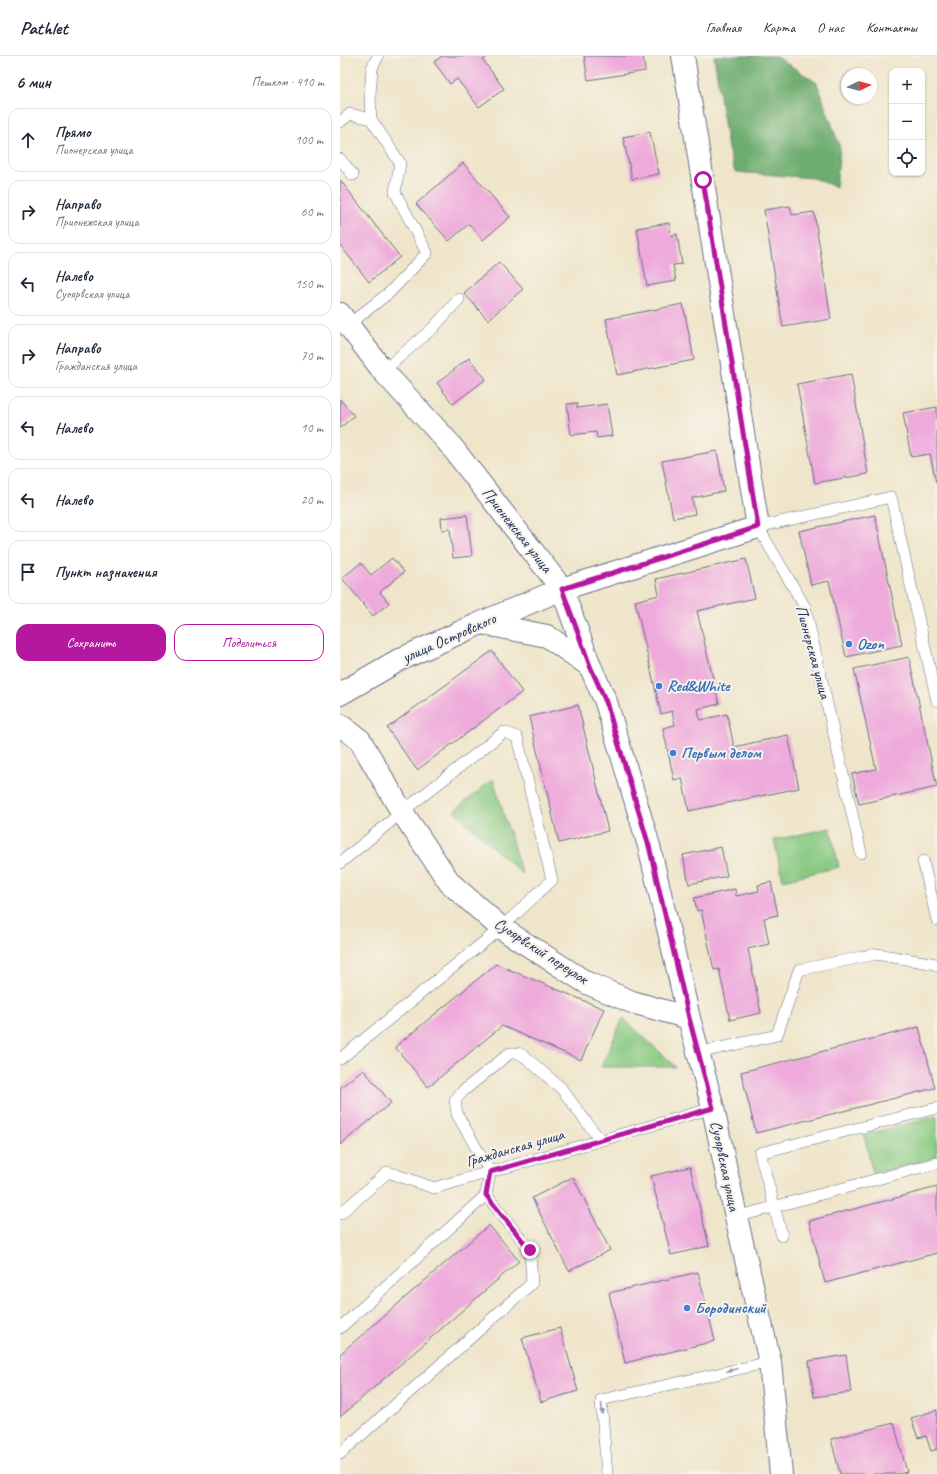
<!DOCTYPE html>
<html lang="ru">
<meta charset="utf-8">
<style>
:root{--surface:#fff;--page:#f2f2f3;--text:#1f2937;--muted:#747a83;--line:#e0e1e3;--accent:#b5179e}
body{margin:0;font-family:Caveat,sans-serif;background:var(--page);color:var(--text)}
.controls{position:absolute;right:12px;top:12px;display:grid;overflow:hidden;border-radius:8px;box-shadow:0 1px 3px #0004}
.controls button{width:36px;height:36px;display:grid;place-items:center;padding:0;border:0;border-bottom:1px solid var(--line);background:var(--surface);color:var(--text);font:20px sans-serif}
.compass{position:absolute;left:501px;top:12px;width:36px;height:36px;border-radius:50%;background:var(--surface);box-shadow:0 1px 3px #0004;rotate:85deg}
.stop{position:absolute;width:12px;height:12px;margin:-9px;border:3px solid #b5179e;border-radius:50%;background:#fff}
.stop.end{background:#b5179e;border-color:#fff;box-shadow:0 1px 4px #0008}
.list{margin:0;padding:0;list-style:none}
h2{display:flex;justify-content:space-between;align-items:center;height:52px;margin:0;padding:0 16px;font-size:17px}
h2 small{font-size:13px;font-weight:400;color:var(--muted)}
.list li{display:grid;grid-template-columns:26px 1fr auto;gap:12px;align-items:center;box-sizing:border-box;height:64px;margin:0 8px 8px;padding:0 8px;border:1px solid var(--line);border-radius:12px}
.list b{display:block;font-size:15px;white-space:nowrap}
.list p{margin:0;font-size:13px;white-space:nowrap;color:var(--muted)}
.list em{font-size:13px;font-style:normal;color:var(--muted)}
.actions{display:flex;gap:8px;padding:12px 16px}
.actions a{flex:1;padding:9px 0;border:1px solid var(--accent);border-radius:12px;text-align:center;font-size:14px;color:var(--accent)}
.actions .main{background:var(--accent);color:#fff}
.icon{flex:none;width:22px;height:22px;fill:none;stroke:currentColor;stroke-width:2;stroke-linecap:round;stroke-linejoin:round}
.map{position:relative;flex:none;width:597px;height:1418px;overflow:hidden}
header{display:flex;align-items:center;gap:24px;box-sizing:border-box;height:56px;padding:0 20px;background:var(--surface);border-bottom:1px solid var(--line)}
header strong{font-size:19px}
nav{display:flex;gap:22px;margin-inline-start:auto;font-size:14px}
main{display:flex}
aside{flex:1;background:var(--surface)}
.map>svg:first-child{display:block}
</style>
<header>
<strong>Pathlet</strong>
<nav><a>Главная</a><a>Карта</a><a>О нас</a><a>Контакты</a></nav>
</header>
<main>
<aside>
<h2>6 мин<small>Пешком · 410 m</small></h2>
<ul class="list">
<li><svg class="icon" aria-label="ahead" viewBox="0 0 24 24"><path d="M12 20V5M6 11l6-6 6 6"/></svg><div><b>Прямо</b><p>Пионерская улица</p></div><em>100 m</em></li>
<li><svg class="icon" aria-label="right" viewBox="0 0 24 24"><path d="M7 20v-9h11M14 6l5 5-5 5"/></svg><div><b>Направо</b><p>Прионежская улица</p></div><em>60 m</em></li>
<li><svg class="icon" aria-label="left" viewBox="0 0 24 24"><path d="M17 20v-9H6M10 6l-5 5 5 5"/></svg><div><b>Налево</b><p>Суоярвская улица</p></div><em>150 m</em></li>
<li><svg class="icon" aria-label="right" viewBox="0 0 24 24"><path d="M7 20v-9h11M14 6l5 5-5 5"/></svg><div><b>Направо</b><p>Гражданская улица</p></div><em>70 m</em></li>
<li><svg class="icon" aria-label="left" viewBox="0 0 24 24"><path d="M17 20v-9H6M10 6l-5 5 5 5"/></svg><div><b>Налево</b></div><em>10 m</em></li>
<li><svg class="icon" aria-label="left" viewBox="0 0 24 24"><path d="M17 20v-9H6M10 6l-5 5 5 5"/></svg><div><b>Налево</b></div><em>20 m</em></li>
<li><svg class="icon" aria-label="arrive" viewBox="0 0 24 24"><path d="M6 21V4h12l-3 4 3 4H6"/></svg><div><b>Пункт назначения</b></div></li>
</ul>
<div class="actions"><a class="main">Сохранить</a><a>Поделиться</a></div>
</aside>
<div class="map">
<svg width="597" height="1418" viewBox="0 0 597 1418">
<rect width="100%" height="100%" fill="#f7f3e8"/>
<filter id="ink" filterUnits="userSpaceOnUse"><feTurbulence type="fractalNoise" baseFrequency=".025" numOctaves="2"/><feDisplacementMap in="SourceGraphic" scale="8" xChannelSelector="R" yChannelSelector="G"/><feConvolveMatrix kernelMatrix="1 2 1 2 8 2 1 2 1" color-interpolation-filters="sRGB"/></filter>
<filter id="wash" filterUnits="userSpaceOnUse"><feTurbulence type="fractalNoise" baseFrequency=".012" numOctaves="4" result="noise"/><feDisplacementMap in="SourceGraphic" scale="16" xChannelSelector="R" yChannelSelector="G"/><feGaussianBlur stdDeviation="0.9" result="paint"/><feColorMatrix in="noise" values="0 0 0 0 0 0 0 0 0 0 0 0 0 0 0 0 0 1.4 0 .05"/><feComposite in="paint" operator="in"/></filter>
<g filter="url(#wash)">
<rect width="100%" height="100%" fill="#efe5ca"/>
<path fill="#88c981" stroke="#527c70" d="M153,723L182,818L114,755Z
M490,772L499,811L443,824L434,784Z
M283,962L336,1011H261Z
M597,1060V1101L533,1118L524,1079Z"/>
<path fill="#6ead6f" stroke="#446e66" d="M374,0H436L477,27L500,92L496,131L473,122L395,116L388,93Z"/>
<g id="blocks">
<path fill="#eeaadb" d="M102,0H148L143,4L164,33L139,51L117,23L110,28L94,6Z
M244,0H303L305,15L248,24Z
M310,76L319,118L292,123L283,81Z
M123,107L170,161L143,184L129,168L109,185L76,148Z
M0,124L60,201L29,226L0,189Z
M450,150L452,159L474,156L491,263L443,271L424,154Z
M329,167L331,180L337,178L342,208L333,209L336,225L307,230L297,172Z
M159,206L183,233L148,264L124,237Z
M343,248L354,304L277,319L266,263Z
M129,302L146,323L113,348L97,327Z
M511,318L528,418L475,427L457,328Z
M0,343L14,360L0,372Z
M237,347V352L267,348L272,380L257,382L256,376L231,379L227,348Z
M597,351V427H596L590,398L571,401L563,357Z
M377,395L384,435L352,442L355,458L333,462L322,405Z
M127,459L132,500L113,502L110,473L102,474L101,462Z
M535,459L562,589L506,601L489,525L471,529L459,475Z
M52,502L64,516L40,536L49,547L33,560L2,522L21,507L31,519Z
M406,503L415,542L357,555L379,648L358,653L360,664L387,658L394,691L448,679L459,732L349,755L342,722L334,724L323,672L335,669L332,655L321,658L295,545L319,539L316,523Z
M152,595L182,636L77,714L47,672Z
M569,601L597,731L519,748L512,718L536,713L514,613Z
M238,649L268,775L219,787L189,661Z
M381,791L387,820L349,828L343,799Z
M431,826L438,859L424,862L429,888L408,893L421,957L390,964L379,913L374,914L361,854L357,855L354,842L395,833L396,840L419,835L418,829Z
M156,908L264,953L241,1004L162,970L88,1031L55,991Z
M579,971L595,1032L416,1077L401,1016Z
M23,1013L51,1047L0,1089V1032Z
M350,1111L369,1190L331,1199L311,1120Z
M233,1121L270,1194L229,1215L192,1142Z
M597,1131V1197L485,1227L469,1165Z
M149,1169L179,1205L0,1361V1298Z
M358,1216L375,1285L285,1307L269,1237Z
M220,1272L238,1335L201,1346L182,1282Z
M506,1299L511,1336L474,1341L469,1305Z
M597,1354V1393L591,1395L586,1380L578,1382L571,1362Z
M554,1367L567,1416L558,1418H500L491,1383Z"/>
</g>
</g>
<g filter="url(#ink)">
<use href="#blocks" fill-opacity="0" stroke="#656f84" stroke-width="1"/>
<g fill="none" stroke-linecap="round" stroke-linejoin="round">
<g stroke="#656f84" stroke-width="12">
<path id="lane" d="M31,63L30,38L32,12L38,0
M0,66L10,58L31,63L60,107L55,136L87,197L50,236L8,269
M0,103L13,119
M43,315L93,272L119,243
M521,797L465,551L418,471L551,441L597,645
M583,805L597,864
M0,807L62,756L164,676L177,681L212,824L161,872L0,1003
M358,997L437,979L459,914L536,898L596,908L597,910
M0,1158L48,1116L94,1132L373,1052
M396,1161L597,1107
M442,1180L420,1097L597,1052
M0,1272L146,1139L150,1116L117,1058L115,1044L123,1035L170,997H178L184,1000L221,1032L260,1084
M0,1398L192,1227L190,1194L146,1139
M267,1418L261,1344L430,1306"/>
</g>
<g stroke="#656f84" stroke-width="24">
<path id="street" d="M0,258L43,315L108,386L222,533L250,610L266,646L309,790L349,962L373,1052L396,1161L430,1306L441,1418
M141,567L207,580L250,610
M0,638L59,604L141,567L222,533L418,471L343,0
M0,669L20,684L62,756L110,827L161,872L247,927L292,946L349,962"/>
</g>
<use href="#lane" stroke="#fff" stroke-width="11"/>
<use href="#street" stroke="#fff" stroke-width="22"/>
</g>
<defs><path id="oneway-solid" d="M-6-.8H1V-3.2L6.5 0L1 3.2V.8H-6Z"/></defs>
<g fill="#8d97ae">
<use href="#oneway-solid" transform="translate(392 1314) rotate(167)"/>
<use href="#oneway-solid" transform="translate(262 1353) rotate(85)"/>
</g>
</g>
<g fill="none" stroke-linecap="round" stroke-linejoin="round" filter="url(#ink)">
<path stroke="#b5179e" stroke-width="5" d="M190,1194L146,1139L150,1116L373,1052L349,962L309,790L266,646L250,610L222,533L418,471L363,124"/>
</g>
<g fill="#3f7fe0" stroke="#f7f3e8" stroke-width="1.5">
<circle cx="509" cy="588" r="4"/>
<circle cx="319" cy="630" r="4"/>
<circle cx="333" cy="697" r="4"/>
<circle cx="347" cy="1252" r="4"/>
</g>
<g text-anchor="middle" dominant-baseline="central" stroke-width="4" stroke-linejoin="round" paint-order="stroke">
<g font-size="16" fill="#1b2f5e" stroke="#f7f3e8">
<text transform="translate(177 474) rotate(52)">Прионежская улица</text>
<text transform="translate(109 582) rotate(-24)">улица Островского</text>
<text transform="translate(473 596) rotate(75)">Пионерская улица</text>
<text transform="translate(201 895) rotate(33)">Суоярвский переулок</text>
<text transform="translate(175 1092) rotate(-16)">Гражданская улица</text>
<text transform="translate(385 1110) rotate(78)">Суоярвская улица</text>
</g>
<g font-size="16" font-weight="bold" fill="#366cbe" stroke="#f7f3e8" text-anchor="start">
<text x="517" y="588">Ozon</text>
<text x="327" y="630">Red&amp;White</text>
<text x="341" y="697">Первым делом</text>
<text x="355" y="1252">Бородинский</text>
</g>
</g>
</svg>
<div class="controls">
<button>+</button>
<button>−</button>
<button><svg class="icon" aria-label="locate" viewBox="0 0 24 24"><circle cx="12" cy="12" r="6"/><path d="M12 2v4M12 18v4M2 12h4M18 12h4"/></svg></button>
</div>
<svg class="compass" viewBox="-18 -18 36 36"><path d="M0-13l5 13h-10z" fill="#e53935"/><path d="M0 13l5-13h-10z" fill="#747a83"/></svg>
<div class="stop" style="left:363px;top:124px"></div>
<div class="stop end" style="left:190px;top:1194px"></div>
</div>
</main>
